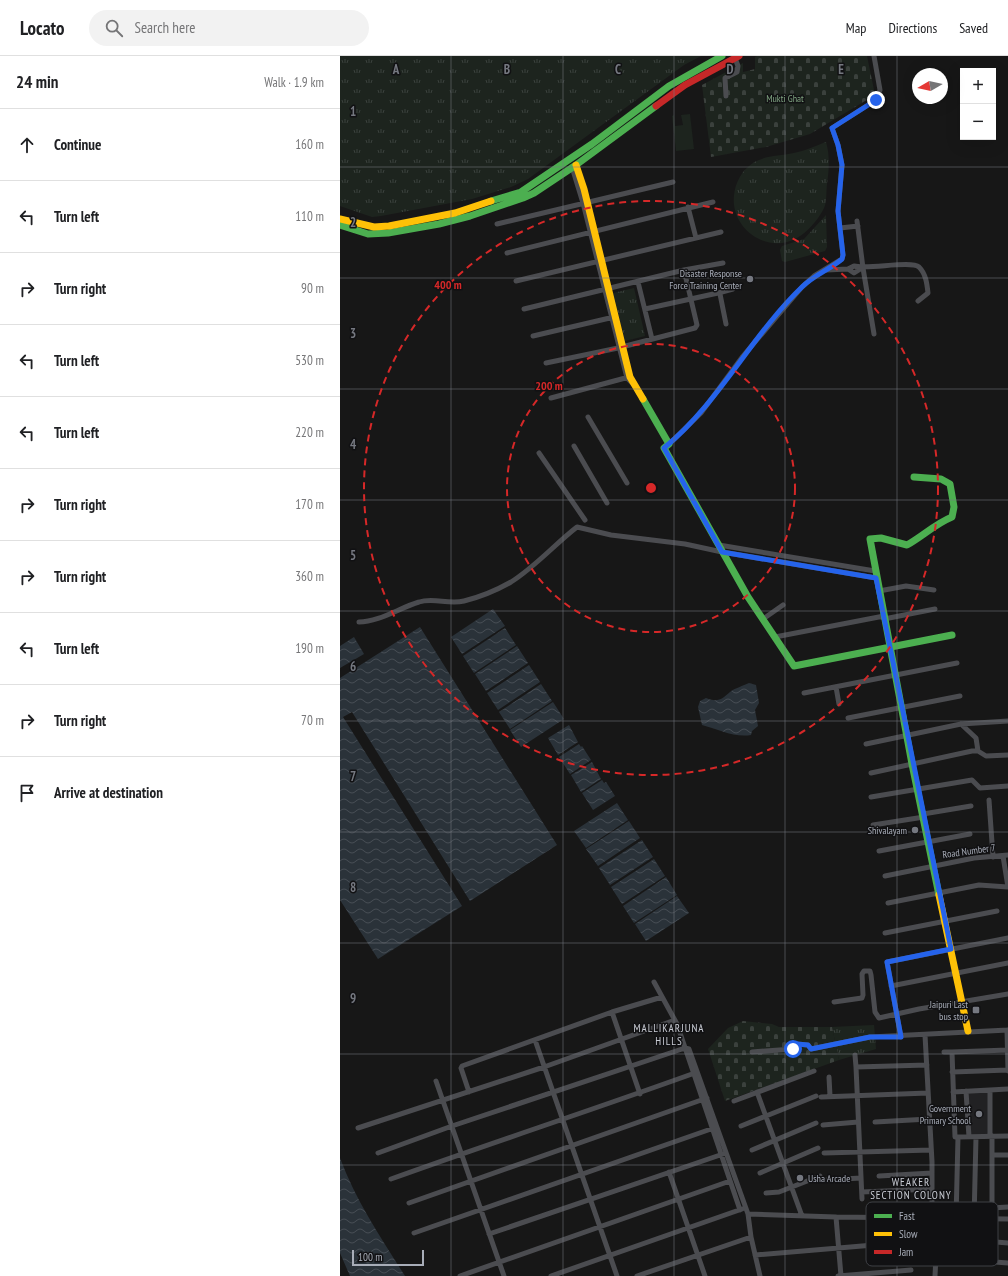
<!DOCTYPE html>
<meta charset="utf-8">
<style>
:root{--surface:#fff;--page:#f2f2f2;--text:#202124;--muted:#757577;--line:#e0e0e0}
body{margin:0;font-family:"PT Sans Narrow",sans-serif;background:var(--page);color:var(--text)}
.controls{position:absolute;right:12px;top:12px;display:grid;overflow:hidden;border-radius:0px;box-shadow:0 4px 16px #0002}
.controls button{width:36px;height:36px;display:grid;place-items:center;padding:0;border:0;border-bottom:1px solid var(--line);background:var(--surface);color:var(--text);font:20px sans-serif}
.compass{position:absolute;left:572px;top:12px;width:36px;height:36px;border-radius:50%;background:var(--surface);box-shadow:0 4px 16px #0002;rotate:261deg}
.scale{position:absolute;left:12px;bottom:10px;width:72px;box-sizing:border-box;padding-left:4px;border:2px solid #a8adb8;border-top:0;font-size:11px;line-height:14px;white-space:nowrap;color:#a8adb8;-webkit-text-stroke:3px #111113;paint-order:stroke}
.stop{position:absolute;width:12px;height:12px;margin:-9px;border:3px solid #2563eb;border-radius:50%;background:#fff}
.stop.end{background:#2563eb;border-color:#fff;box-shadow:0 1px 4px #0008}
.list{margin:0;padding:0;list-style:none}
h2{display:flex;justify-content:space-between;align-items:center;height:52px;margin:0;padding:0 16px;font-size:17px}
h2 small{font-size:13px;font-weight:400;color:var(--muted)}
.list li{display:grid;grid-template-columns:26px 1fr auto;gap:12px;align-items:center;box-sizing:border-box;height:72px;padding:0 16px;border-top:1px solid var(--line)}
.list b{display:block;font-size:15px;white-space:nowrap}
.list em{font-size:13px;font-style:normal;color:var(--muted)}
.icon{flex:none;width:22px;height:22px;fill:none;stroke:currentColor;stroke-width:2;stroke-linecap:round;stroke-linejoin:round}
.map{position:relative;flex:none;width:668px;height:1220px;overflow:hidden}
header{display:flex;align-items:center;gap:24px;box-sizing:border-box;height:56px;padding:0 20px;background:var(--surface);border-bottom:1px solid var(--line)}
header strong{font-size:19px}
nav{display:flex;gap:22px;margin-inline-start:auto;font-size:14px}
.search{width:280px;height:36px;background:var(--page);display:flex;align-items:center;gap:10px;box-sizing:border-box;padding:0 14px;border-radius:22px;color:var(--muted);font-size:15px}
main{display:flex}
aside{flex:1;background:var(--surface)}
.map>svg:first-child{display:block}
</style>
<header>
<strong>Locato</strong>
<div class="search"><svg class="icon" aria-label="search" viewBox="0 0 24 24"><circle cx="10" cy="10" r="6"/><path d="M15 15l6 6"/></svg>Search here</div>
<nav><a>Map</a><a>Directions</a><a>Saved</a></nav>
</header>
<main>
<aside>
<h2>24 min<small>Walk · 1.9 km</small></h2>
<ul class="list">
<li><svg class="icon" aria-label="ahead" viewBox="0 0 24 24"><path d="M12 20V5M6 11l6-6 6 6"/></svg><div><b>Continue</b></div><em>160 m</em></li>
<li><svg class="icon" aria-label="left" viewBox="0 0 24 24"><path d="M17 20v-9H6M10 6l-5 5 5 5"/></svg><div><b>Turn left</b></div><em>110 m</em></li>
<li><svg class="icon" aria-label="right" viewBox="0 0 24 24"><path d="M7 20v-9h11M14 6l5 5-5 5"/></svg><div><b>Turn right</b></div><em>90 m</em></li>
<li><svg class="icon" aria-label="left" viewBox="0 0 24 24"><path d="M17 20v-9H6M10 6l-5 5 5 5"/></svg><div><b>Turn left</b></div><em>530 m</em></li>
<li><svg class="icon" aria-label="left" viewBox="0 0 24 24"><path d="M17 20v-9H6M10 6l-5 5 5 5"/></svg><div><b>Turn left</b></div><em>220 m</em></li>
<li><svg class="icon" aria-label="right" viewBox="0 0 24 24"><path d="M7 20v-9h11M14 6l5 5-5 5"/></svg><div><b>Turn right</b></div><em>170 m</em></li>
<li><svg class="icon" aria-label="right" viewBox="0 0 24 24"><path d="M7 20v-9h11M14 6l5 5-5 5"/></svg><div><b>Turn right</b></div><em>360 m</em></li>
<li><svg class="icon" aria-label="left" viewBox="0 0 24 24"><path d="M17 20v-9H6M10 6l-5 5 5 5"/></svg><div><b>Turn left</b></div><em>190 m</em></li>
<li><svg class="icon" aria-label="right" viewBox="0 0 24 24"><path d="M7 20v-9h11M14 6l5 5-5 5"/></svg><div><b>Turn right</b></div><em>70 m</em></li>
<li><svg class="icon" aria-label="arrive" viewBox="0 0 24 24"><path d="M6 21V4h12l-3 4 3 4H6"/></svg><div><b>Arrive at destination</b></div></li>
</ul>
</aside>
<div class="map">
<svg width="668" height="1220" viewBox="0 0 668 1220">
<defs>
<pattern id="grass-tufts" width="24" height="20" patternUnits="userSpaceOnUse"><rect width="24" height="20" fill="#1d241e"/><path d="M3 7l-1-3M5 7V3M7 7l1-3M15 17l-1-3M17 17v-4M19 17l1-3" fill="none" stroke="#3b413d"/></pattern>
<pattern id="cemetery-stones" width="16" height="16" patternUnits="userSpaceOnUse"><rect width="16" height="16" fill="#1d241e"/><path d="M2 7V4a2 2 0 0 1 4 0v3zM10 15v-3a2 2 0 0 1 4 0v3z" fill="#3b413d"/></pattern>
<pattern id="water-waves" width="16" height="10" patternUnits="userSpaceOnUse"><rect width="16" height="10" fill="#2a3239"/><path d="M0 5q4-4 8 0t8 0" fill="none" stroke="#464d54"/></pattern>
</defs>
<rect width="100%" height="100%" fill="#171717"/>
<path fill="#212123" d="M628,1037H648V1078L631,1079Z"/>
<path fill="url(#grass-tufts)" d="M0,0H361L344,9L188,123L171,131L132,143L41,160L32,161L0,150Z
M486,86C490,100 489,113 487,128C486,135 487,146 484,152C477,166 463,182 447,186C419,193 391,168 394,140C395,127 402,114 413,107C426,99 440,100 454,97C465,95 475,90 486,86Z
M486,159L487,191L485,195L445,206L442,205L440,194L442,190L464,183Z
M294,232L305,280L285,285L273,237Z
M534,969L536,993L499,1004L492,971Z"/>
<path fill="url(#cemetery-stones)" d="M417,0H527L535,39L470,78L426,91L371,101L362,29L403,7V16L415,13V1Z
M403,965L432,968L439,971H492L499,1004L385,1045L368,993L388,972Z"/>
<path fill="#1d241e" d="M350,58L354,93L336,95L332,60L334,59L335,70L343,69L341,59Z"/>
<path fill="url(#water-waves)" d="M153,553L165,570L122,598L111,581Z
M80,571L217,789L130,845L12,656L3,661L122,850L38,903L0,844V622Z
M165,572L176,589L134,617L123,600Z
M14,581L24,598L0,612V590Z
M177,590L188,607L146,635L135,618Z
M189,609L200,626L158,654L147,637Z
M409,627L416,629L419,647L415,654L418,670L412,675L411,679C395,682 377,673 362,669L358,651L360,645L366,642C378,647 382,643 390,636C395,632 403,630 409,627Z
M201,628L212,645L170,673L159,656Z
M213,646L224,663L181,691L170,674Z
M229,669L238,686L218,699L208,682Z
M239,688L241,691L242,690L251,704L230,718L219,701Z
M252,706L261,723L241,736L231,719Z
M262,724L264,727L266,726L275,740L253,754L242,737Z
M277,747L288,764L246,792L234,775Z
M289,765L300,782L258,810L246,793Z
M302,784L313,801L270,829L259,812Z
M314,803L325,820L282,848L271,831Z
M326,821L337,839L294,867L283,850Z
M337,840L349,857L306,885L295,868Z
M0,1102C16,1145 41,1182 65,1220H10L0,1197Z"/>
<g fill="none" stroke-linecap="round" stroke-linejoin="round">
<path stroke="#4b4c50" stroke-width="5" d="M386,40L385,22L397,16L398,10L395,2
M232,111L243,147L287,322L293,328
M348,151L356,182
M517,165L523,212L534,278
M157,168L333,126
M500,172L518,170
M167,197L373,146
M508,213L514,210C528,214 571,204 579,211C586,218 587,228 588,237L578,245
M486,214L508,213L514,217L522,212
M176,225L381,176
M298,226L312,283
M378,237L393,233
M184,253L344,214L383,207
M305,253L378,237L380,238L386,268
M193,280L274,261
M206,307L278,292L355,272L357,269L344,214
M211,342L289,321
M248,361L287,427
M329,388L361,357L403,300L462,231L474,220L502,203L503,199L498,155L502,109L498,89L492,72L536,44L540,34L534,0
M234,390L267,447
M199,397L245,464
M379,489L535,515
M539,535L566,530L594,534
M423,563L443,549
M544,563L595,553
M19,566C39,566 59,552 79,546C94,541 108,549 124,545C140,541 157,534 171,526C195,511 215,488 237,471L271,479L345,488L382,496L536,522
M435,581L544,560
M496,631L499,648
M464,637L617,607
M508,662L620,640
M621,668L636,682L638,695
M526,688L621,668L668,665
M531,717L632,695H638L646,700L668,699
M531,741L632,724L640,732L668,730
M649,744L653,801
M583,758L631,750
M533,769L584,761
M539,795L630,778
M663,800L668,831
M545,820L634,802L668,799
M548,847L639,829L668,831
M545,877L657,855
M314,926L337,968L400,1154
M551,930L668,907
M494,946L522,942L523,939L522,918L524,915H530L531,919L535,956L539,962L579,953L668,938
M272,956L300,1038
M667,974L668,1015
M585,979L592,1106V1161
M561,981L547,906L668,882
M195,984L277,1220
M412,996L453,993L457,988L468,989L471,993L530,981L668,974
M604,996H612
M515,999L516,1011
M612,1016L668,1014
M489,1021L490,1040
M96,1025L164,1220
M626,1035L629,1081
M129,1036L121,1012L122,1010L272,956L322,941
M417,1036L462,1160
M613,1036L668,1033
M481,1041L588,1037
M394,1045L474,1015
M535,1066L589,1063
M483,1069L518,1066
M401,1070L476,1040
M18,1072L204,1011L335,964
M650,1080V1035
M652,1080V1152
M618,1081L668,1080
M412,1094L476,1067
M38,1097L112,1070L345,992L349,993L408,1158L411,1181L420,1220
M484,1097L591,1094
M652,1099H668
M329,1116L365,1220
M420,1117L478,1092
M539,1120L592,1117
M51,1123C151,1087 252,1054 352,1018
M485,1124L521,1122
M522,1136L592,1133
M426,1137L439,1136L480,1120
M522,1143L516,1011L587,1009
M69,1147L367,1042
M634,1153L668,1151
M408,1158L496,1161L668,1163
M496,1161L501,1220
M616,1163L618,1081H615L612,996L668,994
M634,1164L636,1081
M74,1177L371,1073
M149,1178L386,1097
M415,1199L569,1186
M616,1203L668,1207
M120,1220L390,1125
M211,1220L402,1153
M297,1220L411,1181
M498,1220L571,1214
M595,1220L597,1181L668,1187"/>
<path stroke="#4caf50" stroke-width="7" d="M151,145L181,136L252,88L329,30L382,0
M0,169L28,178L48,177L99,168L130,160L183,142L194,137L236,109L316,50
M303,343L329,388L324,392L408,541L454,610L612,579
M574,421L601,423L610,428L614,451L612,461C595,468 583,480 567,489L541,482L530,483L572,708L599,839"/>
<path stroke="#ffc107" stroke-width="7" d="M236,109L244,133L290,321L303,343
M0,163L34,171L49,170L115,157L151,145
M599,839L628,975"/>
<path stroke="#c62828" stroke-width="7" d="M316,50L345,29L399,0"/>
</g>
<g fill="none" stroke-linecap="round" stroke-linejoin="round">
<path stroke="#2563eb" stroke-width="5" d="M453,993L457,988L468,989L471,993L530,981H561L547,906L611,893L536,522L382,496L324,392C379,347 411,280 462,231C474,219 489,214 502,203L503,199L498,155L502,109L498,89L492,72L536,44"/>
</g>
<path fill="none" stroke="#757880" stroke-width="1" stroke-opacity="0.55" d="M111,0V1220M223,0V1220M334,0V1220M445,0V1220M557,0V1220M0,111H668M0,222H668M0,333H668M0,444H668M0,555H668M0,665H668M0,776H668M0,887H668M0,998H668M0,1109H668"/>
<g fill="none" stroke="#d62828" stroke-width="2" stroke-dasharray="7 5">
<circle cx="311" cy="432" r="144"/>
<circle cx="311" cy="432" r="287"/>
</g>
<g fill="#757880" stroke="#111113" stroke-width="1.5">
<circle cx="410" cy="223" r="4"/>
<circle cx="575" cy="774" r="4"/>
<rect x="632" y="950" width="8" height="8" rx="2"/>
<circle cx="639" cy="1058" r="4"/>
<circle cx="460" cy="1122" r="4"/>
</g>
<g text-anchor="middle" dominant-baseline="central" stroke-width="3" stroke-linejoin="round" paint-order="stroke">
<g font-size="10" fill="#7fa381" stroke="#111113">
<text x="445" y="42">Mukti Ghat</text>
</g>
<g font-size="10" fill="#a8adb8" stroke="#111113" text-anchor="end">
<text x="402" y="217">Disaster Response<tspan x="402" dy="12">Force Training Center</tspan></text>
<text x="567" y="774">Shivalayam</text>
<text x="628" y="948">Jaipuri Last<tspan x="628" dy="12">bus stop</tspan></text>
<text x="631" y="1052">Government<tspan x="631" dy="12">Primary School</tspan></text>
<text x="468" y="1122" text-anchor="start">Usha Arcade</text>
</g>
<g font-size="10" fill="#a8adb8" stroke="#111113">
<text transform="translate(629 795) rotate(-8)">Road Number 7</text>
</g>
<g font-size="11" letter-spacing="1" fill="#c9ccd4" stroke="#111113">
<text x="329" y="972">MALLIKARJUNA<tspan x="329" dy="13">HILLS</tspan></text>
<text x="571" y="1126">WEAKER<tspan x="571" dy="13">SECTION COLONY</tspan></text>
</g>
</g>
<rect x="526" y="1146" width="132" height="64" rx="6" fill="#111113" stroke="#3e4045" stroke-width="1"/>
<rect x="534" y="1158" width="18" height="4" fill="#4caf50"/>
<rect x="534" y="1176" width="18" height="4" fill="#ffc107"/>
<rect x="534" y="1194" width="18" height="4" fill="#c62828"/>
<g font-size="11" fill="#a8adb8">
<text x="559" y="1164">Fast</text>
<text x="559" y="1182">Slow</text>
<text x="559" y="1200">Jam</text>
</g>
<g font-size="13" text-anchor="middle" font-weight="bold" fill="#757880" stroke="#111113" stroke-width="3" stroke-linejoin="round" paint-order="stroke">
<text x="56" y="18">A</text>
<text x="167" y="18">B</text>
<text x="278" y="18">C</text>
<text x="390" y="18">D</text>
<text x="501" y="18">E</text>
<text x="13" y="60">1</text>
<text x="13" y="171">2</text>
<text x="13" y="282">3</text>
<text x="13" y="393">4</text>
<text x="13" y="504">5</text>
<text x="13" y="615">6</text>
<text x="13" y="725">7</text>
<text x="13" y="836">8</text>
<text x="13" y="947">9</text>
</g>
<circle cx="311" cy="432" r="6" fill="#d62828" stroke="#111113" stroke-width="2"/>
<g font-size="12" text-anchor="middle" font-weight="bold" fill="#d62828" stroke="#111113" stroke-width="3" stroke-linejoin="round" paint-order="stroke">
<text x="108" y="233">400 m</text>
<text x="209" y="334">200 m</text>
</g>
</svg>
<div class="controls">
<button>+</button>
<button>−</button>
</div>
<svg class="compass" viewBox="-18 -18 36 36"><path d="M0-13l5 13h-10z" fill="#e53935"/><path d="M0 13l5-13h-10z" fill="#757577"/></svg>
<div class="scale">100 m</div>
<div class="stop" style="left:453px;top:993px"></div>
<div class="stop end" style="left:536px;top:44px"></div>
</div>
</main>
